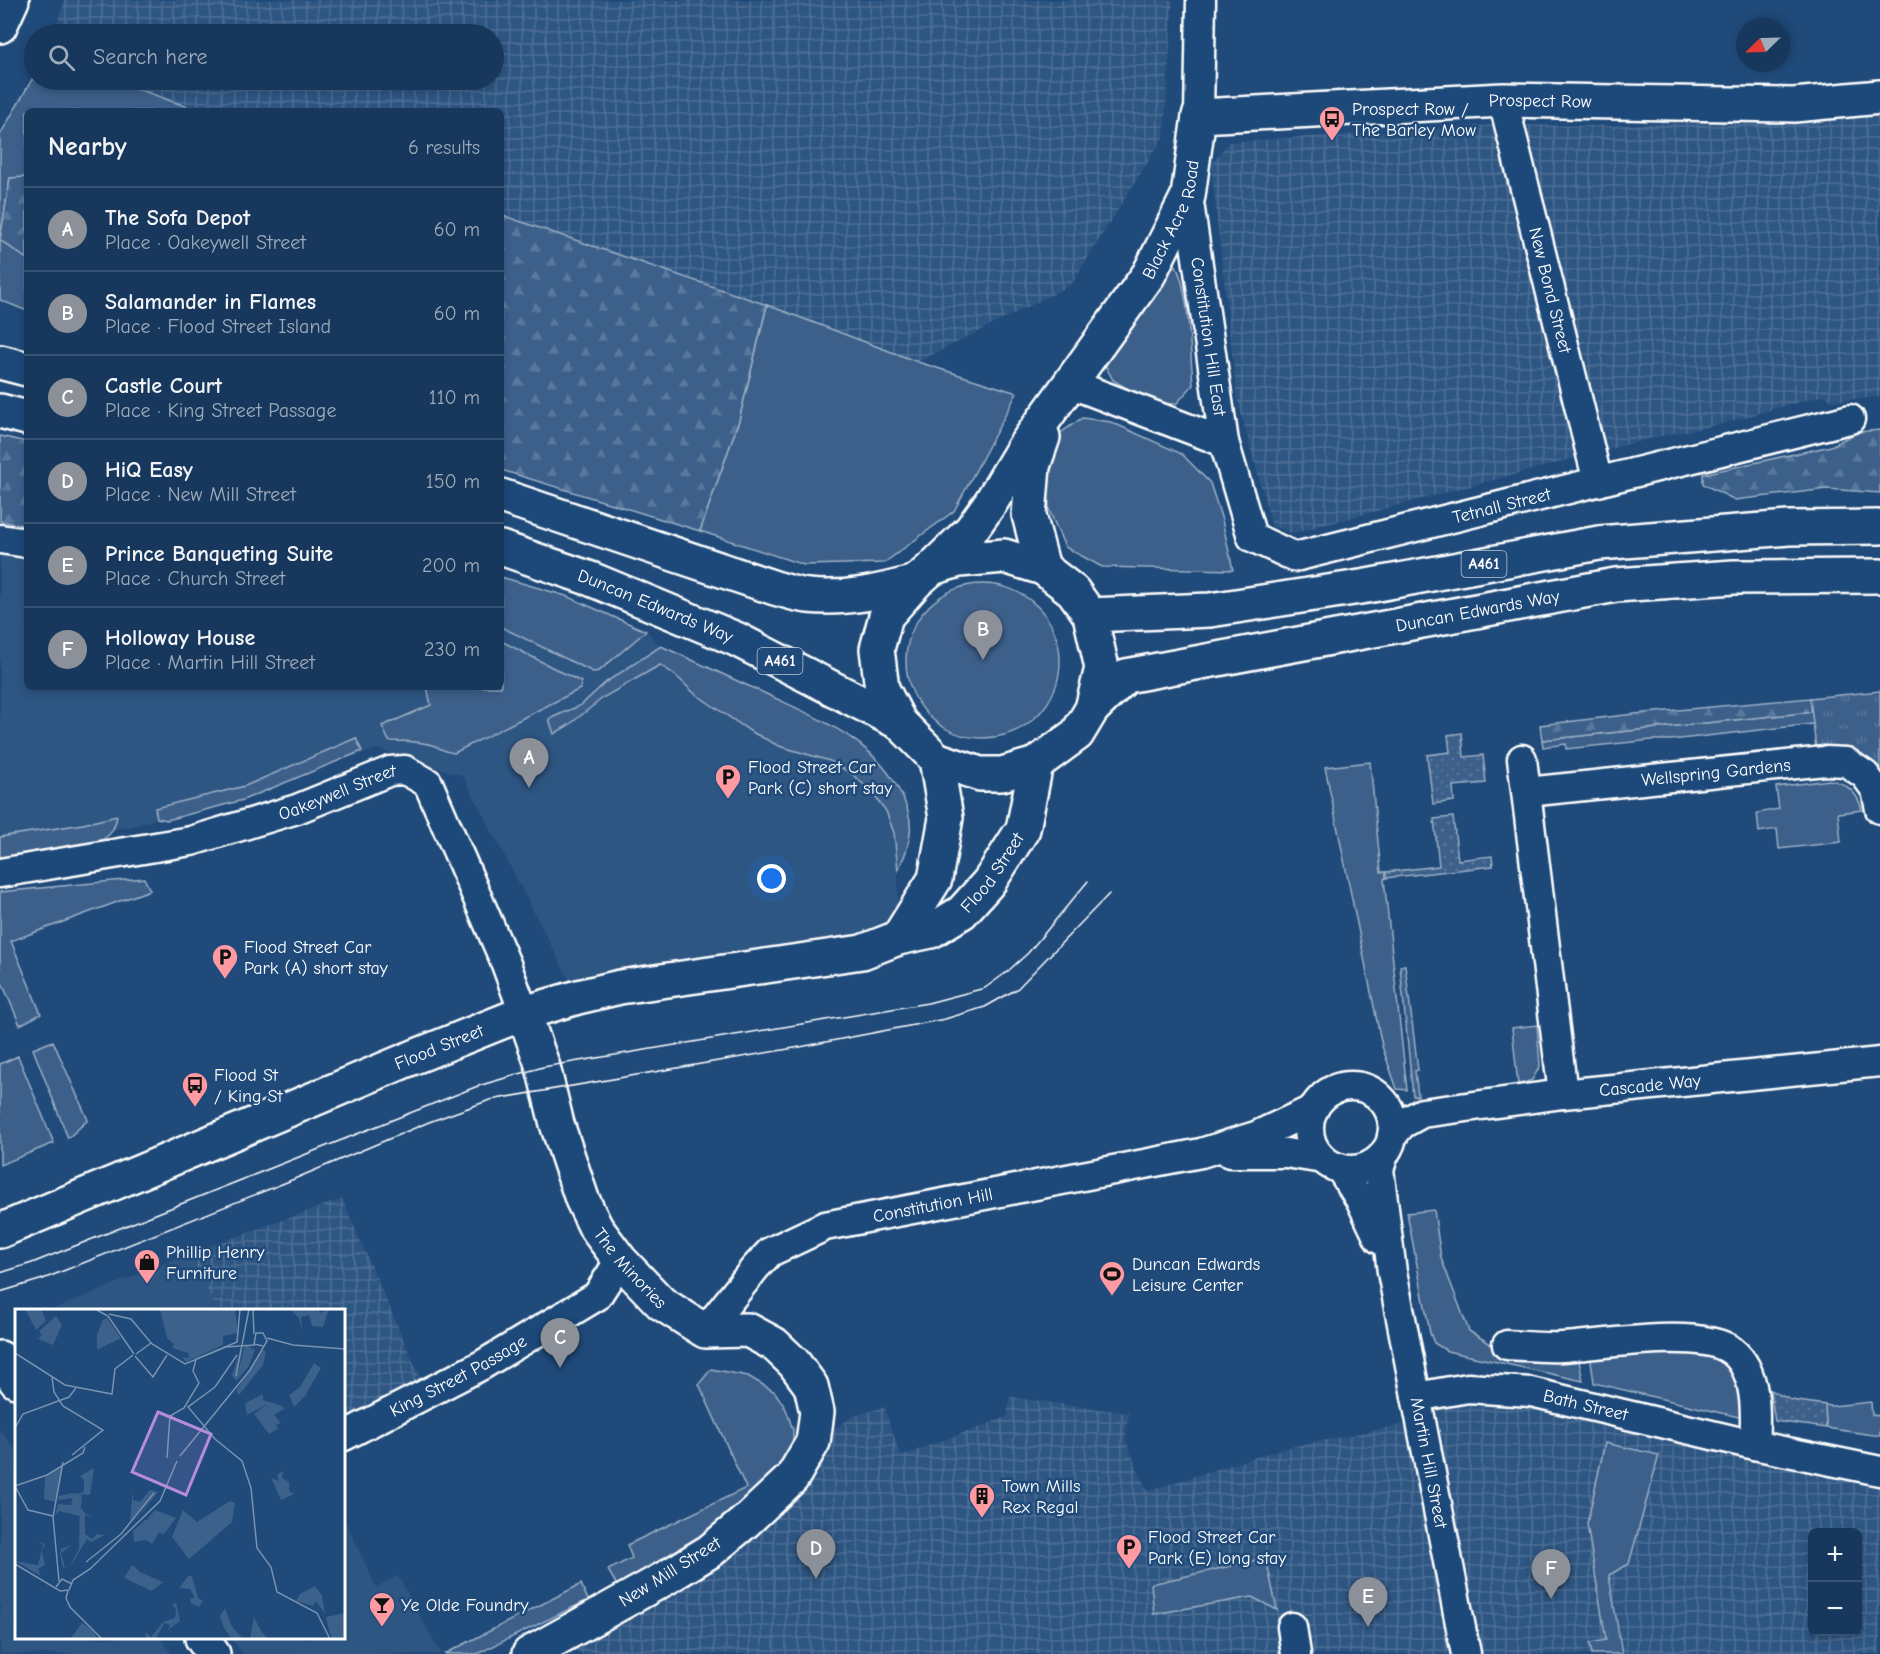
<!DOCTYPE html>
<meta charset="utf-8">
<style>
:root{--surface:#17385c;--page:#244365;--text:#f1f3f6;--muted:#9eacbb;--line:#365272;--accent:#8c9099}
body{margin:0;font-family:"Comic Neue",sans-serif;background:var(--page);color:var(--text)}
.controls{position:absolute;right:18px;bottom:18px;display:grid;overflow:hidden;border-radius:9px;box-shadow:0 3px 9px #0003}
.controls button{width:54px;height:54px;display:grid;place-items:center;padding:0;border:0;border-bottom:2px solid var(--line);background:var(--surface);color:var(--text);font:30px sans-serif}
.compass{position:absolute;left:1736px;top:18px;width:54px;height:54px;border-radius:50%;background:var(--surface);box-shadow:0 3px 9px #0003;rotate:247deg}
.you{position:absolute;left:772px;top:879px;width:21px;height:21px;margin:-15px;border:4px solid #fff;border-radius:50%;background:#1a73e8;box-shadow:0 0 0 9px #1a73e833}
.badge{display:grid;place-items:center;width:39px;height:39px;border-radius:50%;background:var(--accent);color:#fff;font-size:20px;font-weight:700}
.pin{position:absolute;translate:-50% -50px;filter:drop-shadow(0 2px 3px #0008)}
.pin::after{content:'';position:absolute;top:32px;width:21px;height:18px;background:inherit;clip-path:polygon(0 0,100% 0,50% 100%)}
.list{margin:0;padding:0;list-style:none}
h2{display:flex;justify-content:space-between;align-items:center;height:78px;margin:0;padding:0 24px;font-size:26px}
h2 small{font-size:20px;font-weight:400;color:var(--muted)}
.list li{display:grid;grid-template-columns:39px 1fr auto;gap:18px;align-items:center;box-sizing:border-box;height:84px;padding:0 24px;border-top:2px solid var(--line)}
.list b{display:block;font-size:22px;white-space:nowrap}
.list p{margin:0;font-size:20px;white-space:nowrap;color:var(--muted)}
.list em{font-size:20px;font-style:normal;color:var(--muted)}
.icon{flex:none;width:33px;height:33px;fill:none;stroke:currentColor;stroke-width:2;stroke-linecap:round;stroke-linejoin:round}
.map{position:relative;flex:none;width:1880px;height:1654px;overflow:hidden}
.search{position:absolute;background:var(--surface);box-shadow:0 3px 9px #0003;left:24px;top:24px;width:480px;height:66px;display:flex;align-items:center;gap:15px;box-sizing:border-box;padding:0 21px;border-radius:33px;color:var(--muted);font-size:22px}
.panel{position:absolute;background:var(--surface);box-shadow:0 3px 9px #0003;left:24px;top:108px;width:480px;height:582px;border-radius:9px}
.map>svg:first-child{display:block}
</style>
<div class="map">
<svg width="1880" height="1654" viewBox="0 0 1880 1654">
<defs>
<pattern id="industrial-grid" width="8" height="8" patternUnits="userSpaceOnUse" patternTransform="scale(1.5)"><rect width="8" height="8" fill="#2e5683"/><path d="M0 4h8M4 0v8" fill="none" stroke="#4d6f96"/></pattern>
<pattern id="forest-firs" width="22" height="20" patternUnits="userSpaceOnUse" patternTransform="scale(1.5)"><rect width="22" height="20" fill="#3c618b"/><path d="M5 1l3.5 6h-7zM16 11l3.5 6h-7z" fill="#59799c"/></pattern>
<pattern id="park-tufts" width="24" height="20" patternUnits="userSpaceOnUse" patternTransform="scale(1.5)"><rect width="24" height="20" fill="#3c618b"/><path d="M3 7l-1-3M5 7V3M7 7l1-3M15 17l-1-3M17 17v-4M19 17l1-3" fill="none" stroke="#59799c"/></pattern>
<pattern id="garden-dots" width="8" height="8" patternUnits="userSpaceOnUse" patternTransform="scale(1.5)"><rect width="8" height="8" fill="#3c618b"/><path d="M2 2h.1M6 6h.1" fill="none" stroke="#59799c" stroke-width="1.8" stroke-linecap="round"/></pattern>
</defs>
<rect width="100%" height="100%" fill="#1f4a7a"/>
<filter id="ink" filterUnits="userSpaceOnUse"><feTurbulence type="fractalNoise" baseFrequency=".0167" numOctaves="2"/><feDisplacementMap in="SourceGraphic" scale="12" xChannelSelector="R" yChannelSelector="G"/><feConvolveMatrix kernelMatrix="1 2 1 2 8 2 1 2 1" color-interpolation-filters="sRGB"/></filter>
<g filter="url(#ink)">
<path fill="#2e5683" d="M0,436L27,442V687H501V577L566,596L646,631L661,646L807,713L850,736L874,754L889,772L901,793L911,819L910,837L906,854L898,870V938L578,997L463,776L377,749L134,826L0,849Z
M190,1253L216,1310H52Z
M0,1430L16,1450V1638H160L172,1654H0Z
M344,1518L376,1587L398,1576L441,1654H243L231,1638H344Z"/>
<path fill="url(#industrial-grid)" fill-rule="evenodd" d="M65,0H1173L1164,136L1071,285L918,362L767,305L501,215V111H199L113,80H494V34H53Z
M1880,115V397L1832,401L1824,395L1717,425L1652,438L1301,531L1292,533L1272,526L1237,399L1211,165L1228,142L1495,125L1612,126L1671,122L1687,123L1746,121L1806,123Z
M342,1199L427,1393L344,1436V1310H216L190,1253Z
M1468,1388L1880,1471V1654H578L564,1634L813,1442L854,1416L884,1407L901,1456L1007,1417L1010,1397L1129,1413L1125,1439L1147,1491L1281,1449L1420,1421L1416,1397ZM1812,1532H1858V1632H1812Z"/>
<path fill="#3c618b" stroke="#9eb0c5" stroke-width="1.5" d="M34,76V80H113L199,111H27V177L10,178L0,240V135Z
M0,240L27,259V311L0,300Z
M1173,260C1190,286 1190,352 1193,385L1176,404L1151,403L1113,380L1105,365L1111,348Z
M767,305L918,362L1017,393L954,511L884,563L804,565L700,531L739,420Z
M1082,418L1111,422L1182,454L1210,483L1222,520L1233,570L1102,567L1065,547L1049,510L1048,479L1059,434Z
M501,577L566,596L646,631L599,671L593,672L501,627Z
M906 661a77 77 0 1 1 154 0a77 77 0 1 1-154 0Z
M501,641L581,682L580,689L454,753C442,752 442,748 432,745C418,741 403,741 389,741L382,726L431,705L427,687H501Z
M661,646C695,661 728,677 762,692C813,716 869,736 898,788C915,818 914,839 898,870L894,833L886,811L870,790L852,774L830,761L779,746L750,731L694,693L674,674L660,665L604,697L569,725L554,734L549,719L581,705L606,682Z
M1812,712L1813,724L1671,740H1652L1566,749V744L1543,747L1542,740Z
M356,738L362,751L243,800L167,820L157,818L155,808L245,786Z
M1370,762L1381,872H1386V878L1384,879L1407,1090L1397,1089L1382,1046L1325,767Z
M1829,780C1846,782 1858,793 1862,810L1838,813L1841,842L1779,849L1777,829L1759,832L1757,813L1779,809L1776,787Z
M117,816C114,832 109,838 94,843L0,859V837L83,824Z
M144,878L150,890L11,941L41,1014L20,1025L0,978V892Z
M1405,965L1418,1070L1415,1071L1418,1096H1413L1400,966Z
M1537,1025L1540,1066L1532,1080L1518,1085L1512,1028Z
M53,1041L88,1120L68,1138L33,1049Z
M18,1056L54,1143L0,1165V1064Z
M1434,1210L1441,1258L1469,1331L1499,1349L1578,1356L1583,1381L1447,1351L1434,1343L1430,1333L1407,1213Z
M1716,1352L1736,1370L1743,1418L1594,1383L1590,1353Z
M711,1369L748,1376L775,1392L786,1409L793,1430V1451L776,1476L708,1536L619,1589L608,1570L632,1558L627,1545L746,1488L699,1384Z
M1871,1402L1872,1415L1880,1416V1436L1826,1428L1825,1405L1832,1406Z
M1605,1443L1659,1455L1629,1564L1609,1575L1622,1654H1592L1590,1643L1606,1640L1587,1524Z
M1266,1558L1277,1610L1252,1597L1154,1614L1151,1584Z
M581,1584L588,1600L477,1654H445Z"/>
<path fill="url(#forest-firs)" stroke="#9eb0c5" stroke-width="1.5" d="M27,177V259L0,240L10,178Z
M501,215L767,305L739,420L700,531L501,470Z
M1880,430V493L1827,489L1735,500L1703,484V474L1831,446L1858,432Z
M0,436L27,442V526L0,521Z
M1810,698L1812,712L1542,740L1540,725L1634,714Z"/>
<path fill="url(#park-tufts)" stroke="#9eb0c5" stroke-width="1.5" d="M1880,691V772L1816,749L1810,698Z"/>
<path fill="url(#garden-dots)" stroke="#9eb0c5" stroke-width="1.5" d="M1462,733L1464,757L1483,755L1486,783L1453,786L1454,801L1433,804L1427,755L1450,752L1448,735Z
M1453,817L1458,860L1492,856L1493,866L1386,878V872L1439,866L1434,819Z
M1770,1390L1791,1400L1825,1405L1826,1428L1775,1421Z"/>
<g fill="none" stroke-linecap="round" stroke-linejoin="round">
<g stroke="#fff" stroke-width="33">
<g id="street">
<path id="s1" d="M1503,100L1598,482"/>
<path d="M1199,116L1201,0"/>
<path id="s2" d="M1188,196L1224,442L1252,537L1295,557L1850,419"/>
<path d="M1069,383L1224,442"/>
<path d="M0,539L27,543"/>
<path d="M1522,759L1563,1094"/>
<path id="s3" d="M1527,792L1825,761L1846,762L1865,775L1876,790L1880,809"/>
<path id="s4" d="M0,873L191,841L297,809L390,771L405,770L428,783L506,964L524,1013"/>
<circle cx="1351" cy="1128" r="42"/>
<path id="s5" d="M1392,1136L1402,1124L1422,1113L1563,1094L1880,1062"/>
<path id="s6" d="M1385,1152L1379,1169L1392,1272L1466,1654"/>
<path d="M1230,1153H1286L1323,1159"/>
<path d="M1340,1168L1361,1201L1379,1239"/>
<path id="s7" d="M705,1331L755,1268L770,1252L825,1226L1201,1153L1256,1136L1314,1109"/>
<path d="M1507,1345C1525,1346 1544,1348 1562,1347C1601,1345 1703,1327 1732,1351C1758,1371 1756,1416 1754,1445"/>
<path id="s8" d="M1416,1397L1468,1388L1531,1392L1754,1445L1880,1471"/>
<path id="s9" d="M344,1436L482,1365L597,1296L620,1260"/>
<path d="M1292,1627L1296,1654"/>
</g>
</g>
<g stroke="#fff" stroke-width="38">
<g id="secondary">
<path d="M0,26L12,0"/>
<path id="s10" d="M932,568L971,530L991,502L1024,447L1149,274L1188,196L1199,116L1503,100L1794,105L1880,97"/>
<path d="M1043,568L1029,515L1033,466L1043,437"/>
<path d="M898,938L935,879L946,818L936,759"/>
<path id="s11" d="M524,1013L543,1067L557,1124L582,1199L596,1228L620,1260L661,1303L705,1331L748,1330L774,1344L794,1363L811,1386L817,1412L813,1442L792,1478L745,1522L710,1551L669,1576L529,1654"/>
<path id="s12" d="M0,1231L409,1059L524,1013L578,997L620,987L862,952L898,938L931,931L962,912L989,882L1023,829L1036,764"/>
<path d="M0,1358L16,1381"/>
<path d="M202,1638L213,1654"/>
</g>
</g>
<g stroke="#fff" stroke-width="38">
<g id="highway">
<path d="M0,362L27,369"/>
<path d="M0,411L27,418"/>
<path d="M501,496L775,588C786,591 797,595 808,596C845,600 880,592 916,582"/>
<path id="s13" d="M501,548L591,579L736,639L900,723"/>
<path d="M1004,556L1043,568L1073,591L1090,615L1102,668L1092,709L1077,734L1036,764L1002,774H980L936,759L900,723L882,689L877,649L886,616L916,582L932,568L959,560Z"/>
<path d="M1090,615L1210,610L1367,586L1599,543L1789,528L1880,527"/>
<path id="s14" d="M1092,709L1126,676L1616,585L1734,577L1880,576"/>
</g>
</g>
<use href="#street" stroke="#1f4a7a" stroke-width="28"/>
<use href="#secondary" stroke="#1f4a7a" stroke-width="33"/>
<use href="#highway" stroke="#1f4a7a" stroke-width="33"/>
<path stroke="#fff" stroke-width="1.5" d="M0,1273L32,1263L478,1086L543,1067L928,1003L985,988L1007,972L1028,953L1088,881
M0,1292L43,1279L287,1182L429,1122L490,1100L800,1047L945,1019L985,1007L1017,989L1109,894"/>
</g>
</g>
<defs>
<g id="bus-pin" transform="scale(1.35)"><path d="M0 17L-7.5 6A9.5 9.5 0 1 1 7.5 6Z" fill="#ff9aa2" stroke="#1f4a7a"/><path d="M-5-6H5V4H4V6H2V4H-2V6H-4V4H-5ZM-3.5-4V0h7V-4ZM-3.5 1.2v1.5H-2V1.2ZM2 1.2v1.5H3.5V1.2Z" fill="#111"/></g>
<g id="parking-pin" transform="scale(1.35)"><path d="M0 17L-7.5 6A9.5 9.5 0 1 1 7.5 6Z" fill="#ff9aa2" stroke="#1f4a7a"/><path d="M-3.5-5.5H1a3.5 3.5 0 0 1 0 7H-1V5.5H-3.5ZM-1-3.4V-.6H.8a1.4 1.4 0 0 0 0-2.8Z" fill="#111"/></g>
<g id="shop-pin" transform="scale(1.35)"><path d="M0 17L-7.5 6A9.5 9.5 0 1 1 7.5 6Z" fill="#ff9aa2" stroke="#1f4a7a"/><path d="M-5-2.5h2.3a2.7 3.5 0 0 1 5.4 0H5L5.5 6h-11ZM-1.5-2.5h3a1.5 2.3 0 0 0-3 0Z" fill="#111"/></g>
<g id="stadium-pin" transform="scale(1.35)"><path d="M0 17L-7.5 6A9.5 9.5 0 1 1 7.5 6Z" fill="#ff9aa2" stroke="#1f4a7a"/><path d="M0-5a6.5 5 0 1 0 0 10a6.5 5 0 1 0 0-10ZM-3.5-1.8h7v3.6h-7Z" fill="#111"/></g>
<g id="building-pin" transform="scale(1.35)"><path d="M0 17L-7.5 6A9.5 9.5 0 1 1 7.5 6Z" fill="#ff9aa2" stroke="#1f4a7a"/><path d="M-4-6H4V6H1V3H-1V6H-4ZM-2.5-4.3h1.7v1.8h-1.7ZM.8-4.3h1.7v1.8H.8ZM-2.5-1h1.7V.8h-1.7ZM.8-1h1.7V.8H.8Z" fill="#111"/></g>
<g id="bar-pin" transform="scale(1.35)"><path d="M0 17L-7.5 6A9.5 9.5 0 1 1 7.5 6Z" fill="#ff9aa2" stroke="#1f4a7a"/><path d="M-6-5H6L.8 .8V4.5H3.5V6h-7V4.5H-.8V.8Z" fill="#111"/></g>
</defs>
<g fill-rule="evenodd">
<use href="#bus-pin" x="1332" y="119"/>
<use href="#parking-pin" x="728" y="777"/>
<use href="#parking-pin" x="225" y="957"/>
<use href="#bus-pin" x="195" y="1085"/>
<use href="#shop-pin" x="147" y="1262"/>
<use href="#stadium-pin" x="1112" y="1274"/>
<use href="#building-pin" x="982" y="1496"/>
<use href="#parking-pin" x="1129" y="1547"/>
<use href="#bar-pin" x="382" y="1605"/>
</g>
<g text-anchor="middle" dominant-baseline="central" stroke-width="5" stroke-linejoin="round" paint-order="stroke">
<g fill="#1f4a7a" stroke="#bcc9d7" stroke-width="1.5">
<rect x="1461.5" y="551" width="45" height="26" rx="4.5"/>
<rect x="757.5" y="648" width="45" height="26" rx="4.5"/>
</g>
<g font-size="16" font-weight="bold" fill="#fff">
<text x="1484" y="564">A461</text>
<text x="780" y="661">A461</text>
</g>
<g font-size="18" fill="#fff" stroke="#1f4a7a">
<text stroke="none"><textPath href="#s10" startOffset="876">Prospect Row</textPath></text>
<text stroke="none"><textPath href="#s10" startOffset="426">Black Acre Road</textPath></text>
<text stroke="none"><textPath href="#s1" startOffset="196">New Bond Street</textPath></text>
<text stroke="none"><textPath href="#s2" startOffset="142">Constitution Hill East</textPath></text>
<text stroke="none"><textPath href="#s2" startOffset="608">Tetnall Street</textPath></text>
<text stroke="none"><textPath href="#s13" startOffset="165">Duncan Edwards Way</textPath></text>
<text stroke="none"><textPath href="#s14" startOffset="405">Duncan Edwards Way</textPath></text>
<text stroke="none"><textPath href="#s3" startOffset="190">Wellspring Gardens</textPath></text>
<text stroke="none"><textPath href="#s4" startOffset="348">Oakeywell Street</textPath></text>
<text stroke="none"><textPath href="#s12" startOffset="1070">Flood Street</textPath></text>
<text stroke="none"><textPath href="#s12" startOffset="476">Flood Street</textPath></text>
<text stroke="none"><textPath href="#s5" startOffset="268">Cascade Way</textPath></text>
<text stroke="none"><textPath href="#s7" startOffset="273">Constitution Hill</textPath></text>
<text stroke="none"><textPath href="#s11" startOffset="280">The Minories</textPath></text>
<text stroke="none"><textPath href="#s9" startOffset="129">King Street Passage</textPath></text>
<text stroke="none"><textPath href="#s8" startOffset="172">Bath Street</textPath></text>
<text stroke="none"><textPath href="#s6" startOffset="316">Martin Hill Street</textPath></text>
<text transform="translate(670 1572) rotate(-32)">New Mill Street</text>
</g>
<g font-size="18" fill="#fff" stroke="#1f4a7a" text-anchor="start">
<text x="1352" y="109">Prospect Row /<tspan x="1352" dy="21">The Barley Mow</tspan></text>
<text x="748" y="767">Flood Street Car<tspan x="748" dy="21">Park (C) short stay</tspan></text>
<text x="244" y="947">Flood Street Car<tspan x="244" dy="21">Park (A) short stay</tspan></text>
<text x="214" y="1075">Flood St<tspan x="214" dy="21">/ King St</tspan></text>
<text x="166" y="1252">Phillip Henry<tspan x="166" dy="21">Furniture</tspan></text>
<text x="1132" y="1264">Duncan Edwards<tspan x="1132" dy="21">Leisure Center</tspan></text>
<text x="1002" y="1486">Town Mills<tspan x="1002" dy="21">Rex Regal</tspan></text>
<text x="1148" y="1537">Flood Street Car<tspan x="1148" dy="21">Park (E) long stay</tspan></text>
<text x="401" y="1605">Ye Olde Foundry</text>
</g>
</g>
<g transform="translate(15 1309)">
<rect width="330" height="330" fill="#1f4a7a"/>
<path d="M275,0H304L305,4L314,0L308,18L297,17L294,6L286,8L287,24L284,9ZM248,85V91L267,97L273,103L269,100L259,106L251,96L232,106L230,94ZM79,159L75,186L61,185L69,183V171L65,167ZM58,187L65,188V207L44,202L40,207L43,195L56,196Z" fill="#3c618b"/>
<path d="M227,35L222,67L230,35L240,41L234,57L221,72L217,66ZM118,179V191L125,193L135,181L143,183L116,217L140,184L115,213ZM58,184L67,186L66,199L70,204L78,210L82,208L78,210L70,206V225L77,230L82,225L90,226L76,233L72,230L57,255L48,259L45,245L46,240L57,236L46,244L50,258L56,255L64,240L65,188L43,191L44,187ZM23,232L30,235L27,242L30,256L23,260L26,267L0,252L23,256L28,236ZM173,267H177L183,289L188,292L184,298L176,294L175,290L180,288L175,280L164,279ZM300,277L307,286L310,305L301,292L298,297L281,292L285,285ZM161,293L165,312L153,321L155,316L149,314L141,330H131L130,323L136,328L148,313L160,309L161,300L157,296ZM210,299L216,316L228,330H217L209,319L205,307ZM330,304V325L324,317L314,321L311,308Z" fill="#3c618b"/>
<path d="M41,7L47,16L38,36L23,30L27,26L24,22ZM251,96L266,114L261,116L263,120L254,125L239,105Z" fill="#3c618b"/>
<path d="M10,0H26L31,12L21,21ZM220,0L223,24L208,27V36L171,53L167,48L174,49L173,44L157,39L159,35L152,29L145,1ZM92,9L106,29L82,41V26L88,11ZM247,41L251,42L248,56L224,86L221,82ZM299,54L306,59L291,85L285,78ZM48,156L40,193L29,190L30,168ZM268,162L267,169L274,173V182L279,185L266,191L256,169L264,172L262,166ZM215,192L220,194L217,213L174,250L157,228L168,201L182,213ZM130,211L140,215L143,225L137,235L131,231L119,233L118,222ZM117,256L125,263L148,273L137,282L109,269ZM239,308L246,322L253,330H235ZM67,314L77,321L83,330H55ZM330,315V330H317L314,321Z" fill="#3c618b"/>
<path d="M285,78L292,85L279,98L274,86ZM140,201L161,209L149,225L137,222L139,215L131,212Z" fill="#3c618b"/>
<path fill="none" stroke="#7992af" stroke-width="1.5" d="M80,0L93,7L119,45M238,0L239,25M94,5L116,10L137,35L170,55L211,38L240,36M252,29L278,36L330,40M0,44L50,76L97,85L100,60L118,46M121,45L136,34M222,46L200,78L173,98L200,130L227,152L236,179L242,239L256,258L262,283L302,304L315,330M120,47L138,68L152,46M221,67L234,0M37,68L39,83L48,97L88,121L57,146M0,119L8,105L54,88L61,79M165,147L235,61L252,32L248,24H241L239,35L248,37M152,149L155,107L169,99L184,74L178,62L181,50L222,33L225,0M0,177L32,166L68,144L70,138M0,177L13,201L38,207M71,253L106,225L139,184M0,255L45,282L54,281L58,271L75,260L145,192L162,152M44,272L38,208L48,153M41,278L47,270L57,275M53,282L51,289L55,298L87,330"/>
<path fill="#b68bdc" fill-opacity="0.15" stroke="#b68bdc" stroke-width="3" d="M143,103L196,125L171,186L117,163Z"/>
<rect width="330" height="330" fill="none" stroke="#fff" stroke-width="3"/>
</g>
</svg>
<div class="controls">
<button>+</button>
<button>−</button>
</div>
<svg class="compass" viewBox="-18 -18 36 36"><path d="M0-13l5 13h-10z" fill="#e53935"/><path d="M0 13l5-13h-10z" fill="#9eacbb"/></svg>
<div class="you"></div>
<div class="pin badge" style="left:529px;top:788px">A</div>
<div class="pin badge" style="left:983px;top:660px">B</div>
<div class="pin badge" style="left:560px;top:1368px">C</div>
<div class="pin badge" style="left:816px;top:1579px">D</div>
<div class="pin badge" style="left:1368px;top:1627px">E</div>
<div class="pin badge" style="left:1551px;top:1599px">F</div>
<div class="search"><svg class="icon" aria-label="search" viewBox="0 0 24 24"><circle cx="10" cy="10" r="6"/><path d="M15 15l6 6"/></svg>Search here</div>
<section class="panel">
<h2>Nearby<small>6 results</small></h2>
<ul class="list">
<li><span class="badge">A</span><div><b>The Sofa Depot</b><p>Place · Oakeywell Street</p></div><em>60 m</em></li>
<li><span class="badge">B</span><div><b>Salamander in Flames</b><p>Place · Flood Street Island</p></div><em>60 m</em></li>
<li><span class="badge">C</span><div><b>Castle Court</b><p>Place · King Street Passage</p></div><em>110 m</em></li>
<li><span class="badge">D</span><div><b>HiQ Easy</b><p>Place · New Mill Street</p></div><em>150 m</em></li>
<li><span class="badge">E</span><div><b>Prince Banqueting Suite</b><p>Place · Church Street</p></div><em>200 m</em></li>
<li><span class="badge">F</span><div><b>Holloway House</b><p>Place · Martin Hill Street</p></div><em>230 m</em></li>
</ul>
</section>
</div>
